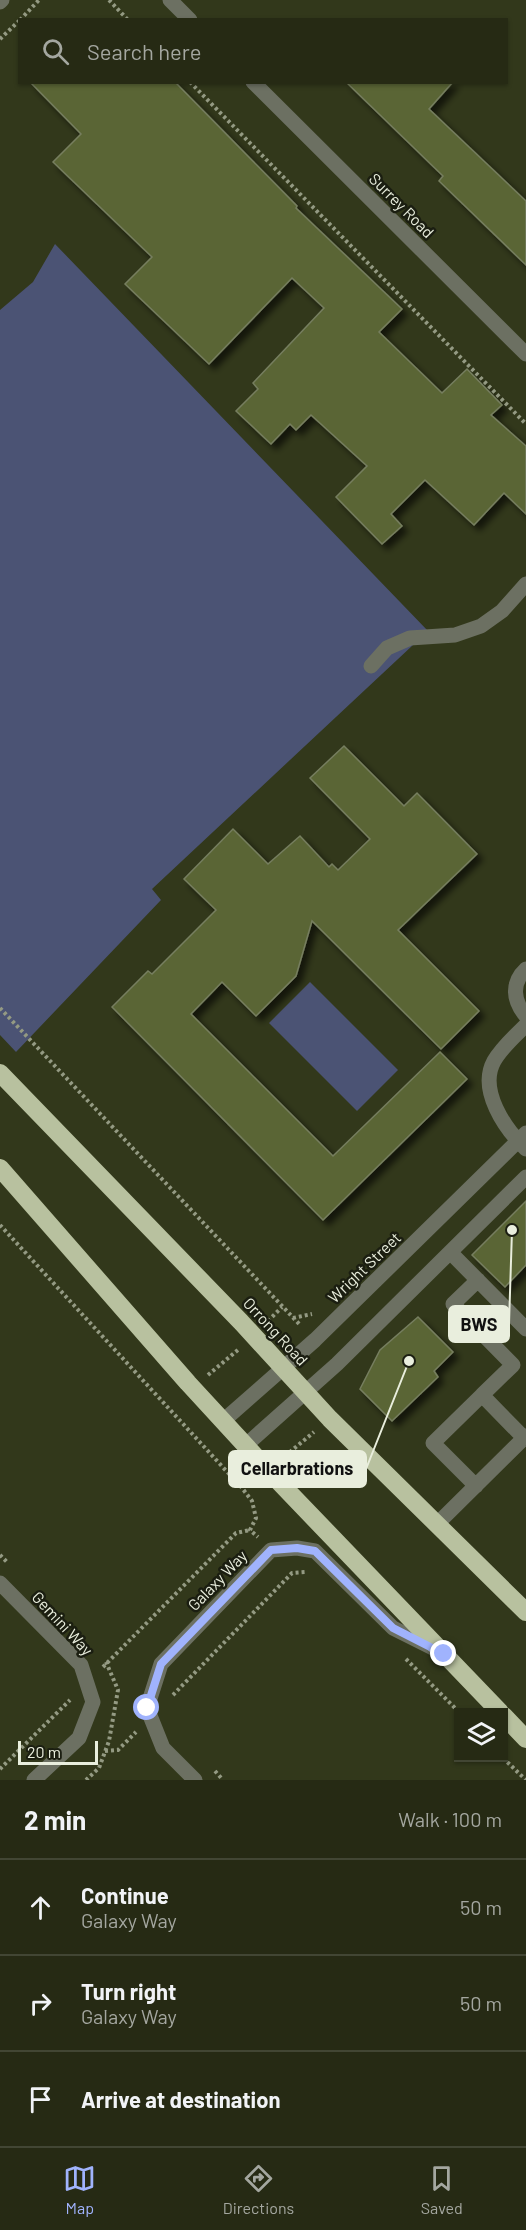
<!DOCTYPE html>
<meta charset="utf-8">
<style>
:root{--surface:#262a14;--page:#323622;--text:#f1f3f6;--muted:#a4a7a0;--line:#424634;--accent:#a0b3fd}
body{margin:0;font-family:Barlow,sans-serif;background:var(--page);color:var(--text)}
.controls{position:absolute;right:18px;bottom:18px;display:grid;overflow:hidden;border-radius:0px;box-shadow:0 2px 4px #0004}
.controls button{width:54px;height:54px;display:grid;place-items:center;padding:0;border:0;border-bottom:2px solid var(--line);background:var(--surface);color:var(--text);font:30px sans-serif}
.scale{position:absolute;left:18px;bottom:15px;width:80px;box-sizing:border-box;padding-left:6px;border:3px solid #e9eedd;border-top:0;font-size:16px;line-height:21px;white-space:nowrap;color:#e9eedd;-webkit-text-stroke:4px #1b1e11;paint-order:stroke}
.stop{position:absolute;width:18px;height:18px;margin:-14px;border:4px solid #a0b3fd;border-radius:50%;background:#fff}
.stop.end{background:#a0b3fd;border-color:#fff;box-shadow:0 2px 6px #0008}
.list{margin:0;padding:0;list-style:none}
h2{display:flex;justify-content:space-between;align-items:center;height:78px;margin:0;padding:0 24px;font-size:26px}
h2 small{font-size:20px;font-weight:400;color:var(--muted)}
.list li{display:grid;grid-template-columns:39px 1fr auto;gap:18px;align-items:center;box-sizing:border-box;height:96px;padding:0 24px;border-top:2px solid var(--line)}
.list b{display:block;font-size:22px;white-space:nowrap}
.list p{margin:0;font-size:20px;white-space:nowrap;color:var(--muted)}
.list em{font-size:20px;font-style:normal;color:var(--muted)}
.icon{flex:none;width:33px;height:33px;fill:none;stroke:currentColor;stroke-width:2;stroke-linecap:round;stroke-linejoin:round}
.map{position:relative;flex:none;width:526px;height:1780px;overflow:hidden}
.search{position:absolute;background:var(--surface);box-shadow:0 2px 4px #0004;left:18px;right:18px;top:18px;height:66px;display:flex;align-items:center;gap:15px;box-sizing:border-box;padding:0 21px;border-radius:0px;color:var(--muted);font-size:22px}
.sheet{height:366px;background:var(--surface)}
nav{display:flex;justify-content:space-around;align-items:center;box-sizing:border-box;height:84px;border-top:2px solid var(--line);background:var(--surface);font-size:16px;color:var(--muted)}
nav a{display:grid;justify-items:center;gap:3px}
nav .on{color:var(--accent)}
.map>svg:first-child{display:block}
</style>
<div class="map">
<svg width="526" height="1780" viewBox="0 0 526 1780">
<defs>
<filter id="shadow"><feDropShadow dx="5.5" dy="5.5" stdDeviation="3" flood-color="#0009"/></filter>
</defs>
<rect width="100%" height="100%" fill="#32381b"/>
<path fill="#4b5374" d="M55,244L428,631L152,889L161,900L16,1052L0,1035V310L33,282Z
M310,982L398,1070L357,1111L269,1023Z"/>
<path fill="#5a6536" stroke="#767e5f" stroke-width="1.5" filter="url(#shadow)" d="M30,82H175L297,206L296,208L402,309L379,332L442,393L467,369L502,405L491,415L526,446V514L504,493L474,525L425,480L391,514L402,526L382,544L336,497L367,466L311,415L296,430L290,424L271,444L236,411L258,389L253,383L324,308L292,278L209,364L125,284L152,257L53,162L81,134Z
M346,82H453L429,109L526,201V265L439,181L443,176Z
M344,746L404,806L417,793L477,854L398,930L479,1011L441,1049L312,921L296,976L256,1016L222,982L191,1014L333,1156L440,1052L467,1079L323,1220L112,1007L148,971L152,974L216,910L184,879L233,829L268,864L300,836L329,867L332,864L338,870L370,839L310,778Z
M526,1201V1265L505,1287L472,1255Z
M418,1317L453,1352L434,1371L438,1377L392,1421L360,1389L380,1350Z"/>
<g fill="none" stroke-linecap="round" stroke-linejoin="round">
<path stroke="#949a83" stroke-width="4" stroke-dasharray="3 3" stroke-linecap="butt" d="M109,0L128,20
M20,20L39,0
M0,39L20,20
M190,82L526,424
M0,1008L301,1326
M0,1225L242,1488L252,1501L256,1518L250,1530L258,1537
M293,1318L312,1314
M268,1321L282,1307
M208,1375L239,1349
M285,1456L314,1432
M0,1555L8,1563
M406,1659L459,1712
M103,1667L236,1533L250,1530
M173,1695L292,1573L306,1572
M105,1751L118,1750L136,1732
M503,1758L526,1780
M0,1769L70,1700
M215,1771L223,1780
M86,1780L99,1768L109,1741L118,1690L106,1662"/>
<path stroke="#6c7062" stroke-width="15" d="M170,0L190,20
M0,2L2,0
M253,82L526,354
M371,666L387,648L410,638L455,635L481,626L502,611L526,584
M526,969C511,983 513,1001 526,1016
M526,1025C515,1036 502,1047 494,1061C478,1090 505,1129 526,1149
M450,1252L526,1329
M478,1280L453,1304L513,1365L482,1395
M223,1421L315,1340L526,1133
M246,1445L337,1364L526,1177
M476,1486L433,1443L482,1395L524,1438
M438,1523L526,1436
M0,1583L81,1665L93,1702L79,1738L34,1780
M195,1780L163,1748L147,1708L161,1664L271,1550L297,1548L315,1551L393,1628L439,1651"/>
<path stroke="#b8c19f" stroke-width="18" d="M0,1073L241,1322L330,1419L526,1612
M0,1168L188,1383L281,1484L500,1712
M504,1716L526,1739"/>
</g>
<g fill="none" stroke-linecap="round" stroke-linejoin="round">
<path stroke="#a0b3fd" stroke-width="8" d="M147,1708L161,1664L271,1550L297,1548L315,1551L393,1628L444,1654"/>
</g>
<g text-anchor="middle" dominant-baseline="central" stroke-width="5" stroke-linejoin="round" paint-order="stroke">
<g font-size="16" fill="#e9eedd" stroke="#1b1e11">
<text transform="translate(402 205) rotate(45)">Surrey Road</text>
<text transform="translate(364 1267) rotate(-44)">Wright Street</text>
<text transform="translate(276 1331) rotate(47)">Orrong Road</text>
<text transform="translate(217 1580) rotate(-46)">Galaxy Way</text>
<text transform="translate(63 1623) rotate(47)">Gemini Way</text>
</g>
</g>
<path fill="none" stroke="#e9eedd" stroke-width="2" d="M512 1230L509 1324M409 1361L366 1469"/>
<g fill="#e9eedd" stroke="#1b1e11" stroke-width="2">
<circle cx="512" cy="1230" r="6"/>
<circle cx="409" cy="1361" r="6"/>
</g>
<g fill="#e9eedd" stroke="#e9eedd" stroke-width="2">
<rect x="449" y="1306" width="60" height="36" rx="6"/>
<rect x="229" y="1451" width="137" height="36" rx="6"/>
</g>
<g font-size="18" text-anchor="middle" font-weight="bold" fill="#111">
<text x="479" y="1331">BWS</text>
<text x="297" y="1475">Cellarbrations</text>
</g>
</svg>
<div class="controls">
<button><svg class="icon" aria-label="layers" viewBox="0 0 24 24"><path d="M12 4l9 5-9 5-9-5zM3 14l9 5 9-5"/></svg></button>
</div>
<div class="scale">20 m</div>
<div class="stop" style="left:147px;top:1708px"></div>
<div class="stop end" style="left:444px;top:1654px"></div>
<div class="search"><svg class="icon" aria-label="search" viewBox="0 0 24 24"><circle cx="10" cy="10" r="6"/><path d="M15 15l6 6"/></svg>Search here</div>
</div>
<section class="sheet">
<h2>2 min<small>Walk · 100 m</small></h2>
<ul class="list">
<li><svg class="icon" aria-label="ahead" viewBox="0 0 24 24"><path d="M12 20V5M6 11l6-6 6 6"/></svg><div><b>Continue</b><p>Galaxy Way</p></div><em>50 m</em></li>
<li><svg class="icon" aria-label="right" viewBox="0 0 24 24"><path d="M7 20v-9h11M14 6l5 5-5 5"/></svg><div><b>Turn right</b><p>Galaxy Way</p></div><em>50 m</em></li>
<li><svg class="icon" aria-label="arrive" viewBox="0 0 24 24"><path d="M6 21V4h12l-3 4 3 4H6"/></svg><div><b>Arrive at destination</b></div></li>
</ul>
</section>
<nav>
<a class="on"><svg class="icon" aria-label="map" viewBox="0 0 24 24"><path d="M3 6l6-2 6 2 6-2v14l-6 2-6-2-6 2zM9 4v14M15 6v14"/></svg>Map</a>
<a><svg class="icon" aria-label="directions" viewBox="0 0 24 24"><path d="M12 3l9 9-9 9-9-9zM9 14v-3h6M13 9l2 2-2 2"/></svg>Directions</a>
<a><svg class="icon" aria-label="saved" viewBox="0 0 24 24"><path d="M7 4h10v16l-5-4-5 4z"/></svg>Saved</a>
</nav>
